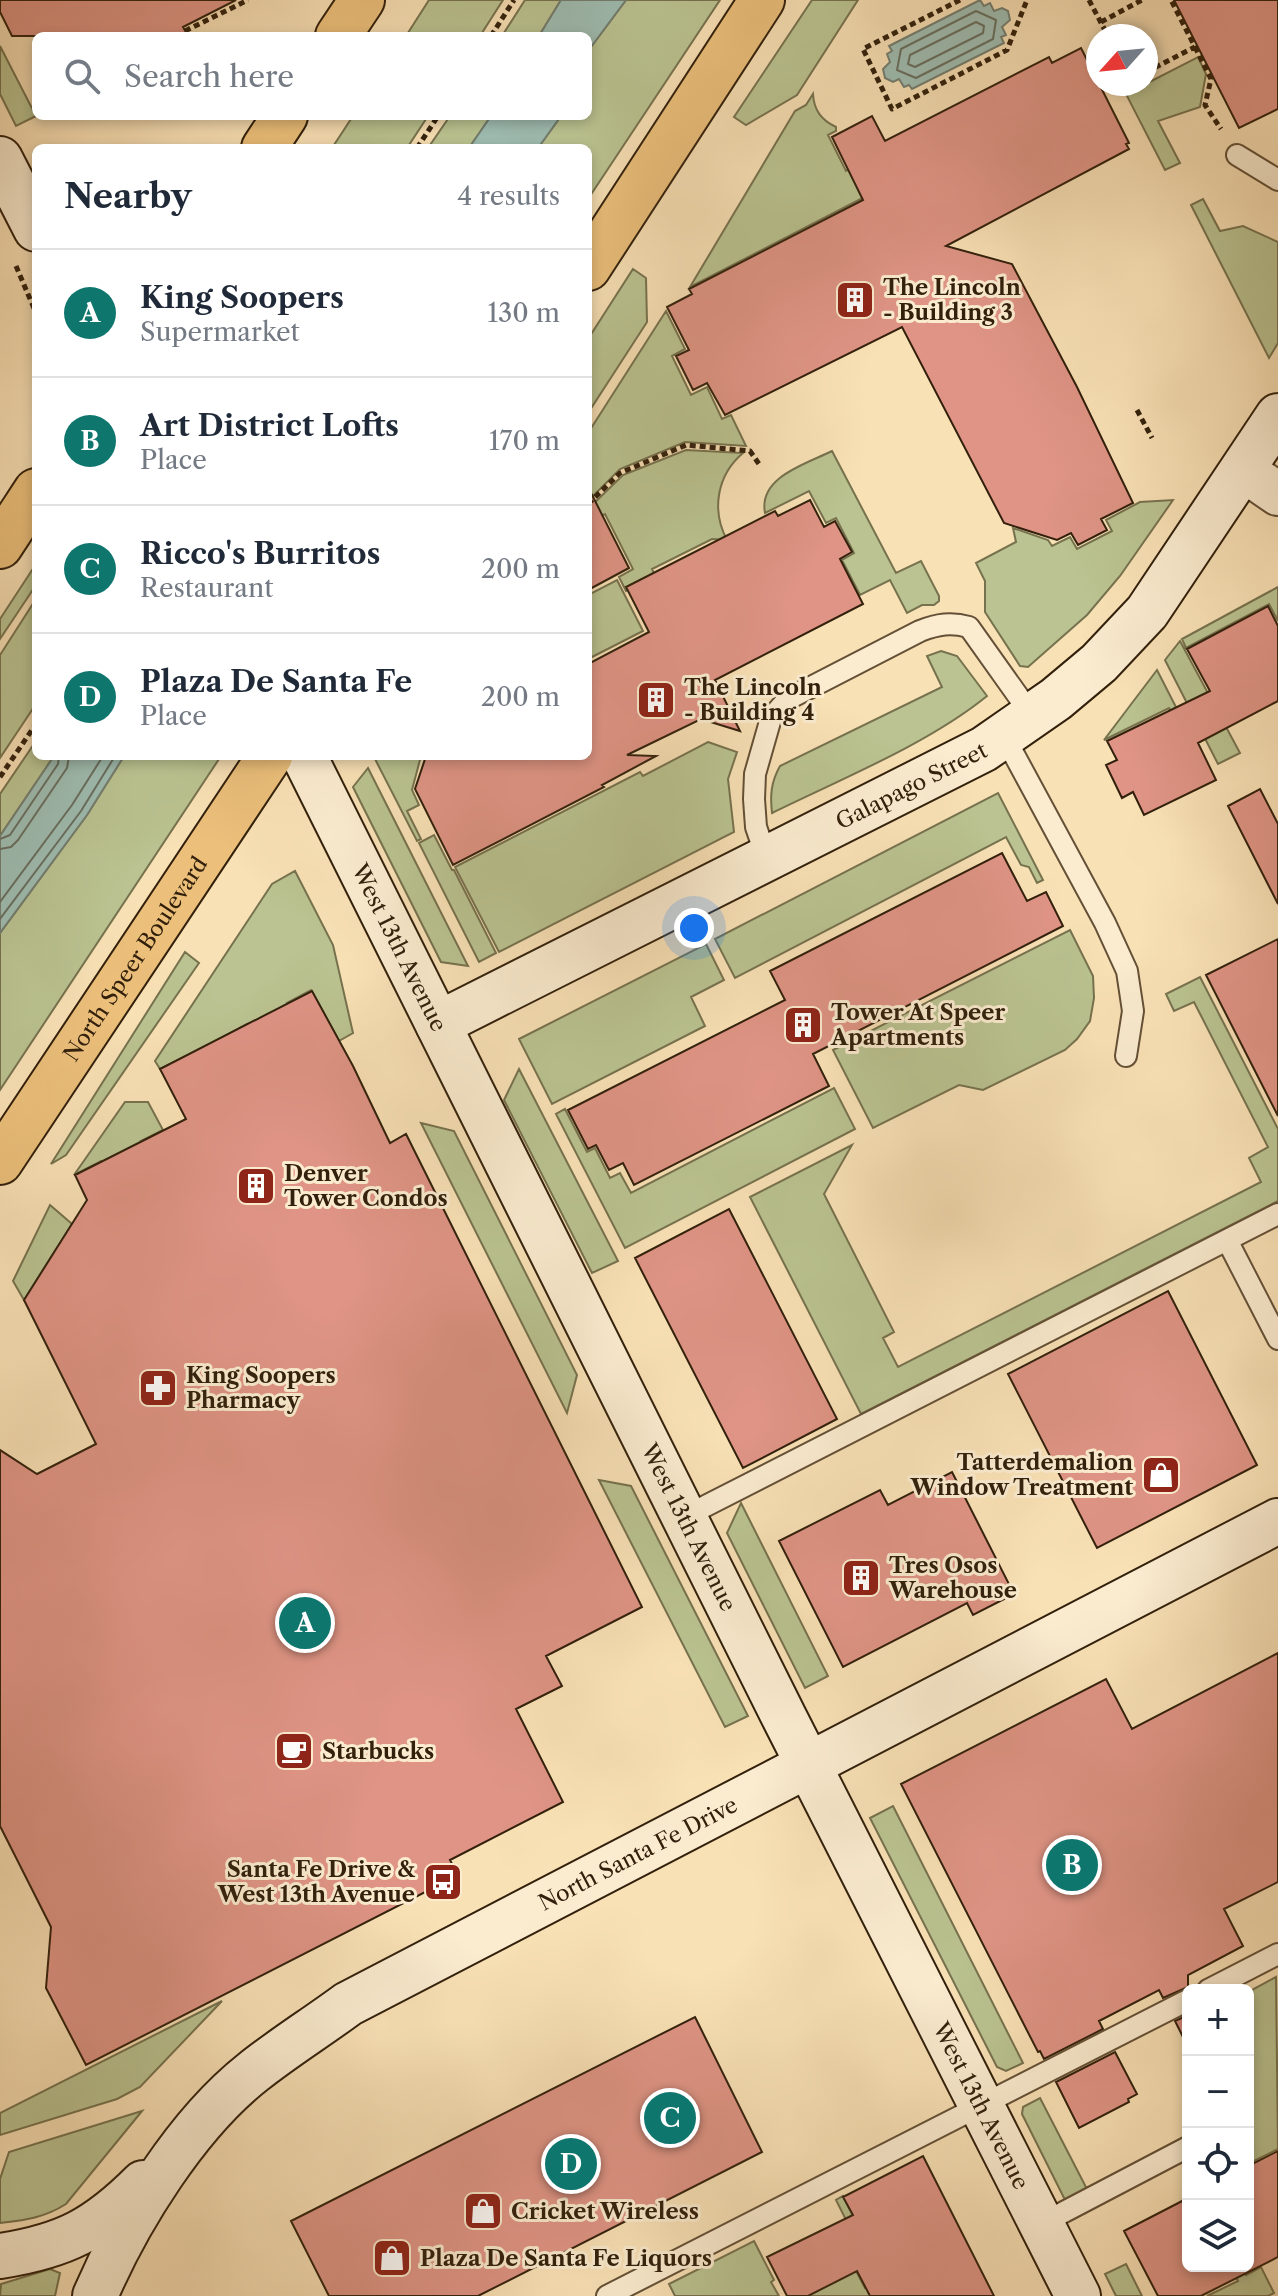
<!DOCTYPE html>
<meta charset="utf-8">
<style>
:root{--surface:#fff;--page:#f2f2f3;--text:#1f2937;--muted:#747a83;--line:#e0e1e3;--accent:#0f766e}
body{margin:0;font-family:"Libre Caslon Text",serif;background:var(--page);color:var(--text)}
.controls{position:absolute;right:24px;bottom:24px;display:grid;overflow:hidden;border-radius:12px;box-shadow:0 4px 12px #0003}
.controls button{width:72px;height:72px;display:grid;place-items:center;padding:0;border:0;border-bottom:2px solid var(--line);background:var(--surface);color:var(--text);font:40px sans-serif}
.compass{position:absolute;left:1086px;top:24px;width:72px;height:72px;border-radius:50%;background:var(--surface);box-shadow:0 4px 12px #0003;rotate:243deg}
.you{position:absolute;left:694px;top:928px;width:28px;height:28px;margin:-20px;border:6px solid #fff;border-radius:50%;background:#1a73e8;box-shadow:0 0 0 12px #1a73e833}
.badge{display:grid;place-items:center;width:52px;height:52px;border-radius:50%;background:var(--accent);color:#fff;font-size:26px;font-weight:700}
.pin{position:absolute;translate:-50% -50%;border:4px solid #fff;box-shadow:0 2px 8px #0006}
.list{margin:0;padding:0;list-style:none}
h2{display:flex;justify-content:space-between;align-items:center;height:104px;margin:0;padding:0 32px;font-size:34px}
h2 small{font-size:26px;font-weight:400;color:var(--muted)}
.list li{display:grid;grid-template-columns:52px 1fr auto;gap:24px;align-items:center;box-sizing:border-box;height:128px;padding:0 32px;border-top:2px solid var(--line)}
.list b{display:block;font-size:30px;white-space:nowrap}
.list p{margin:0;font-size:26px;white-space:nowrap;color:var(--muted)}
.list em{font-size:26px;font-style:normal;color:var(--muted)}
.icon{flex:none;width:44px;height:44px;fill:none;stroke:currentColor;stroke-width:2;stroke-linecap:round;stroke-linejoin:round}
.map{position:relative;flex:none;width:1278px;height:2296px;overflow:hidden}
.search{position:absolute;background:var(--surface);box-shadow:0 4px 12px #0003;left:32px;top:32px;width:560px;height:88px;display:flex;align-items:center;gap:20px;box-sizing:border-box;padding:0 28px;border-radius:12px;color:var(--muted);font-size:30px}
.panel{position:absolute;background:var(--surface);box-shadow:0 4px 12px #0003;left:32px;top:144px;width:560px;height:616px;border-radius:12px}
.map>svg:first-child{display:block}
</style>
<div class="map">
<svg width="1278" height="2296" viewBox="0 0 1278 2296">
<rect width="100%" height="100%" fill="#f9e1b6"/>
<filter id="stains"><feTurbulence type="fractalNoise" baseFrequency=".0025" numOctaves="4"/><feColorMatrix values="0 0 0 0 .2 0 0 0 0 .09 0 0 0 0 .02 0 0 0 .5 -.17"/></filter>
<radialGradient id="worn" r=".72"><stop offset=".6" stop-color="#630" stop-opacity="0"/><stop offset="1" stop-color="#630" stop-opacity=".3"/></radialGradient>
<path fill="#bac391" stroke="#76724e" stroke-width="2" d="M429,0H503L480,36H406Z
M525,0H561L539,36H502Z
M626,0H720L588,199V148H538L561,116H588V51Z
M812,0H858L797,95L746,125L734,117Z
M0,46L36,116L16,126L0,94Z
M1198,57L1206,74L1200,107L1158,121L1180,163L1165,170L1126,94Z
M813,94C814,110 821,120 836,127V131L828,135L846,171L890,148L884,187L690,287L795,111L806,105Z
M353,116H428L407,148H332Z
M450,116H491L469,148H428Z
M1203,199L1220,231L1243,226L1278,242V343L1269,358L1191,205Z
M633,269L646,278L647,322L588,413V339Z
M666,311L685,349L672,356L691,395L707,387L722,419L731,415L746,446L685,442L620,469L588,501V433Z
M686,450L743,453C717,475 711,510 727,540L712,539L652,569L655,575L626,591L619,577L633,569L605,514L588,522L589,508L623,475Z
M832,451L896,573L921,561L939,596V601L934,605H922L907,613L890,580L860,595L842,560L854,553L836,518L826,523L809,491L765,513C758,477 806,464 832,451Z
M1173,500L1120,576L1087,615L1028,667L1020,666L985,612V581L976,563L1016,542L1013,528L1048,540L1052,546L1070,537L1077,549L1112,531L1106,520L1140,502Z
M36,564V585L0,639V619Z
M617,580L643,631L588,659V595Z
M1278,587V621L1269,604L1186,648L1182,639Z
M36,599V704L0,758V655Z
M1180,641L1240,753L1218,764L1165,660Z
M941,651L957,656L987,696C928,744 841,779 772,813C770,795 771,782 780,766L942,687L927,656Z
M1157,670L1202,758L1196,760L1169,708L1104,740Z
M36,741V756H54L0,836V794Z
M708,742L737,752L728,779L734,832L499,952L455,867L640,772L643,776Z
M124,756H221L0,1090V933L87,815Z
M421,756L412,790L419,805L407,811L421,839L417,841L374,757Z
M368,768L468,966L441,962L353,787Z
M998,793L1043,880L1037,883L1029,867L1021,865L1006,837L735,978L715,939Z
M434,835L452,870H454L496,953L479,962L419,843Z
M295,871L333,945L353,1033L339,1041L311,990L287,1003L292,1012L247,1024L225,1036L189,1066L184,1057L160,1069L155,1061L272,884Z
M1070,930L1093,976L1094,998L1090,1021L1077,1039L1065,1050L983,1090L959,1085L873,1128L833,1050Z
M706,944L724,980L691,997L705,1026L552,1104L519,1039Z
M185,952L199,963L66,1155L51,1164Z
M1200,977L1278,1129V1201L861,1414L750,1197L852,1145L824,1194L894,1332L883,1338L898,1367L1261,1182L1249,1158L1268,1147L1194,1002L1174,1011L1166,994Z
M519,1069L618,1261L592,1273L504,1100Z
M834,1088L855,1129L625,1248L556,1114L565,1109L587,1152L595,1148L610,1178L620,1173L631,1193Z
M125,1102H148L163,1130L141,1141L146,1151L106,1172L101,1161L74,1175Z
M421,1123L454,1131L577,1375L567,1413Z
M50,1205L72,1224L24,1300L13,1281Z
M599,1480L631,1486L748,1716L725,1727Z
M741,1503L828,1676L805,1688L727,1533Z
M893,1806L1023,2063L1006,2071L997,2067L870,1818Z
M1276,1977L1278,2149L1248,2164V1992Z
M222,2001L140,2087L117,2099L0,2135V2113Z
M1040,2098L1089,2193L1067,2204L1022,2114L1023,2107Z
M142,2111L66,2204C44,2218 25,2220 0,2223V2179L9,2152Z
M843,2196L893,2296H811L800,2274L855,2269L865,2288L877,2282L836,2200Z
M754,2241L774,2280L771,2282L779,2296H675L669,2284Z
M1126,2264L1142,2296H1116L1105,2274Z
M1230,2266H1242L1246,2275L1261,2267L1274,2293L1268,2296H1207L1238,2281Z
M50,2269L60,2273L55,2296H0L1,2284Z"/>
<path fill="#9ebdb2" stroke="#737e70" stroke-width="2" d="M561,0H626L588,51V36H539Z
M980,0L984,6L990,3L994,11L1002,8L1008,11L1010,20L1002,27L1006,35L1001,37L1004,43L912,89L909,85L904,87L899,79L893,82L885,78L883,69L890,62L887,54L892,51L889,46Z
M491,116H561L538,148H469Z
M54,756H124L87,815L0,933V836Z"/>
<g fill="none" stroke-linecap="round" stroke-linejoin="round">
<path stroke="#686e5f" stroke-width="2" d="M976,11L996,20L993,39L916,78L897,70L901,49Z
M976,22L984,26L983,33L915,67L908,64L910,55Z
M0,839L10,835L58,764L59,756
M0,849L11,847L18,840L67,768L69,756
M0,902L72,805L103,756
M0,919L81,811L115,756"/>
</g>
<path fill="#df9485" stroke="#32200c" stroke-width="2" d="M0,0H236L183,27L188,36H12L0,12Z
M1174,0H1278V109L1239,128Z
M1081,48L1129,143L1126,144L1129,149L946,246L1012,264L1077,387L1133,503L1101,519L1107,530L1078,545L1071,533L1057,540L1004,523L902,327L725,415L707,383L693,390L676,356L689,350L667,307L692,294L689,289L863,200L832,137L872,116L885,141L1049,57L1052,63Z
M588,487L629,568L588,590Z
M810,500L824,527L835,521L852,552L840,559L863,604L715,680L740,731L701,719L627,755L656,756L602,785L604,787L453,865L415,789L426,756H588V664L649,632L626,587L775,511L778,516Z
M1268,606L1278,626V701L1198,743L1216,780L1144,815L1133,792L1122,798L1106,765L1117,760L1107,741L1210,691L1187,649Z
M1260,789L1278,824V904L1228,806Z
M1002,853L1027,901L1046,892L1063,926L813,1054L829,1086L634,1185L623,1163L609,1170L596,1145L588,1149L568,1110L785,1000L770,971Z
M1278,939V1116L1206,975Z
M312,991L353,1066L390,1143L406,1134L642,1607L546,1656L562,1686L516,1709L563,1802L450,1860L460,1879L432,1894L429,1890L86,2065L46,1988L51,1927L0,1826V1450L37,1474L96,1444L24,1300L87,1200L75,1175L186,1119L160,1069Z
M729,1209L837,1419L743,1468L635,1258Z
M1168,1291L1257,1465L1097,1548L1008,1374Z
M952,1472L1014,1594L973,1615L967,1603L843,1667L779,1541L880,1490L888,1505Z
M1278,1653V1882L1224,1909L1243,1946L1188,1975V1987L1163,1998L1159,1990L1099,2021L1103,2029L1044,2059L1040,2051L1038,2052L901,1784L1106,1679L1132,1729Z
M1188,2015V2047L1175,2021Z
M695,2017L762,2152L478,2296H329L291,2221Z
M1115,2052L1137,2094L1128,2099L1129,2102L1079,2128L1056,2082Z
M1278,2151V2257L1201,2296H1158L1124,2231L1188,2198V2266H1248V2166Z
M923,2156L994,2296H870L857,2271L808,2296H787L767,2257L853,2215L843,2197Z"/>
<g fill="none" stroke-linecap="round" stroke-linejoin="round">
<g stroke="#645036" stroke-width="24">
<path id="lane" d="M1237,155L1278,180
M1004,736L1105,923L1127,971L1133,1011L1126,1056
M767,859L756,827L754,799L755,774L771,718L788,699L920,631C938,624 951,622 969,627L1033,717
M1227,1240L1278,1339
M684,1517L1278,1214
M1208,1990L1278,1954
M1041,2224L1188,2147
M607,2296L1188,2000"/>
</g>
<g stroke="#645036" stroke-width="46">
<path id="street" d="M1243,470L1278,494"/>
</g>
<g stroke="#32200c" stroke-width="48">
<g id="secondary">
<path d="M0,159L36,229"/>
<path id="s1" d="M304,756L784,1717L1078,2296"/>
<path id="s2" d="M438,1024L984,749L1056,699L1099,663L1147,612L1278,416"/>
<path d="M0,2256C65,2246 97,2229 143,2183"/>
<path id="s3" d="M95,2296C128,2219 187,2124 253,2072C283,2048 317,2027 348,2004L1278,1521"/>
</g>
</g>
<g stroke="#32200c" stroke-width="48">
<g id="primary">
<path d="M338,36L362,0"/>
<path d="M264,148L285,116"/>
<path d="M588,268L762,0"/>
<path d="M0,546L36,491"/>
<path id="s4" d="M0,1162L270,756"/>
</g>
</g>
<path stroke="#32200c" stroke-width="5" stroke-dasharray="6 4" stroke-linecap="butt" d="M960,0L863,49L892,109L1007,50L1027,0
M1089,0L1108,36
M1101,22L1142,0
M185,31L248,0
M491,36L514,0
M1195,47L1211,79L1205,105L1221,129
M1146,72L1195,47L1171,0
M417,148L438,116
M16,266L36,313
M1137,410L1152,438
M588,504L620,473L686,445L750,451L759,464
M0,777L36,724"/>
<use href="#lane" stroke="#fbecd0" stroke-width="20"/>
<use href="#street" stroke="#fbecd0" stroke-width="42"/>
<use href="#secondary" stroke="#fbecd0" stroke-width="44"/>
<use href="#primary" stroke="#ecc07b" stroke-width="44"/>
</g>
<defs>
<g id="building-square" transform="scale(2)"><rect x="-9" y="-9" width="18" height="18" rx="4" fill="#8f2418" stroke="#fbecd0"/><path d="M-4-6H4V6H1V3H-1V6H-4ZM-2.5-4.3h1.7v1.8h-1.7ZM.8-4.3h1.7v1.8H.8ZM-2.5-1h1.7V.8h-1.7ZM.8-1h1.7V.8H.8Z" fill="#fff"/></g>
<g id="pharmacy-square" transform="scale(2)"><rect x="-9" y="-9" width="18" height="18" rx="4" fill="#8f2418" stroke="#fbecd0"/><path d="M-2-6h4v4h4v4h-4v4h-4v-4h-4v-4h4Z" fill="#fff"/></g>
<g id="shop-square" transform="scale(2)"><rect x="-9" y="-9" width="18" height="18" rx="4" fill="#8f2418" stroke="#fbecd0"/><path d="M-5-2.5h2.3a2.7 3.5 0 0 1 5.4 0H5L5.5 6h-11ZM-1.5-2.5h3a1.5 2.3 0 0 0-3 0Z" fill="#fff"/></g>
<g id="cafe-square" transform="scale(2)"><rect x="-9" y="-9" width="18" height="18" rx="4" fill="#8f2418" stroke="#fbecd0"/><path d="M-5.5-4.5H6V0H3Q3 3.5 0 3.5H-2.5Q-5.5 3.5-5.5 0ZM3-3.2v2h1.7v-2ZM-6 4.5H4V6H-6Z" fill="#fff"/></g>
<g id="bus-square" transform="scale(2)"><rect x="-9" y="-9" width="18" height="18" rx="4" fill="#8f2418" stroke="#fbecd0"/><path d="M-5-6H5V4H4V6H2V4H-2V6H-4V4H-5ZM-3.5-4V0h7V-4ZM-3.5 1.2v1.5H-2V1.2ZM2 1.2v1.5H3.5V1.2Z" fill="#fff"/></g>
</defs>
<g fill-rule="evenodd">
<use href="#building-square" x="855" y="300"/>
<use href="#building-square" x="656" y="700"/>
<use href="#building-square" x="803" y="1025"/>
<use href="#building-square" x="256" y="1186"/>
<use href="#pharmacy-square" x="158" y="1388"/>
<use href="#shop-square" x="1161" y="1475"/>
<use href="#building-square" x="861" y="1578"/>
<use href="#cafe-square" x="294" y="1751"/>
<use href="#bus-square" x="443" y="1882"/>
<use href="#shop-square" x="483" y="2211"/>
<use href="#shop-square" x="392" y="2258"/>
</g>
<g text-anchor="middle" dominant-baseline="central" stroke-width="6" stroke-linejoin="round" paint-order="stroke">
<g font-size="22" font-weight="bold" fill="#32200c" stroke="#fbecd0" text-anchor="start">
<text x="883" y="287">The Lincoln<tspan x="883" dy="25">- Building 3</tspan></text>
<text x="684" y="687">The Lincoln<tspan x="684" dy="25">- Building 4</tspan></text>
<text x="831" y="1012">Tower At Speer<tspan x="831" dy="25">Apartments</tspan></text>
<text x="284" y="1173">Denver<tspan x="284" dy="25">Tower Condos</tspan></text>
<text x="186" y="1375">King Soopers<tspan x="186" dy="25">Pharmacy</tspan></text>
<text x="1133" y="1462" text-anchor="end">Tatterdemalion<tspan x="1133" dy="25">Window Treatment</tspan></text>
<text x="889" y="1565">Tres Osos<tspan x="889" dy="25">Warehouse</tspan></text>
<text x="322" y="1751">Starbucks</text>
<text x="415" y="1869" text-anchor="end">Santa Fe Drive &amp;<tspan x="415" dy="25">West 13th Avenue</tspan></text>
<text x="511" y="2211">Cricket Wireless</text>
<text x="420" y="2258">Plaza De Santa Fe Liquors</text>
</g>
<g font-size="22" fill="#32200c" stroke="#fbecd0">
<text stroke="none"><textPath href="#s2" startOffset="530">Galapago Street</textPath></text>
<text stroke="none"><textPath href="#s1" startOffset="214">West 13th Avenue</textPath></text>
<text stroke="none"><textPath href="#s4" startOffset="244">North Speer Boulevard</textPath></text>
<text stroke="none"><textPath href="#s1" startOffset="862">West 13th Avenue</textPath></text>
<text stroke="none"><textPath href="#s3" startOffset="720">North Santa Fe Drive</textPath></text>
<text stroke="none"><textPath href="#s1" startOffset="1510">West 13th Avenue</textPath></text>
</g>
</g>
<rect width="100%" height="100%" filter="url(#stains)"/>
<rect width="100%" height="100%" fill="url(#worn)"/>
</svg>
<div class="controls">
<button>+</button>
<button>−</button>
<button><svg class="icon" aria-label="locate" viewBox="0 0 24 24"><circle cx="12" cy="12" r="6"/><path d="M12 2v4M12 18v4M2 12h4M18 12h4"/></svg></button>
<button><svg class="icon" aria-label="layers" viewBox="0 0 24 24"><path d="M12 4l9 5-9 5-9-5zM3 14l9 5 9-5"/></svg></button>
</div>
<svg class="compass" viewBox="-18 -18 36 36"><path d="M0-13l5 13h-10z" fill="#e53935"/><path d="M0 13l5-13h-10z" fill="#747a83"/></svg>
<div class="you"></div>
<div class="pin badge" style="left:305px;top:1623px">A</div>
<div class="pin badge" style="left:1072px;top:1865px">B</div>
<div class="pin badge" style="left:670px;top:2118px">C</div>
<div class="pin badge" style="left:571px;top:2164px">D</div>
<div class="search"><svg class="icon" aria-label="search" viewBox="0 0 24 24"><circle cx="10" cy="10" r="6"/><path d="M15 15l6 6"/></svg>Search here</div>
<section class="panel">
<h2>Nearby<small>4 results</small></h2>
<ul class="list">
<li><span class="badge">A</span><div><b>King Soopers</b><p>Supermarket</p></div><em>130 m</em></li>
<li><span class="badge">B</span><div><b>Art District Lofts</b><p>Place</p></div><em>170 m</em></li>
<li><span class="badge">C</span><div><b>Ricco's Burritos</b><p>Restaurant</p></div><em>200 m</em></li>
<li><span class="badge">D</span><div><b>Plaza De Santa Fe</b><p>Place</p></div><em>200 m</em></li>
</ul>
</section>
</div>
